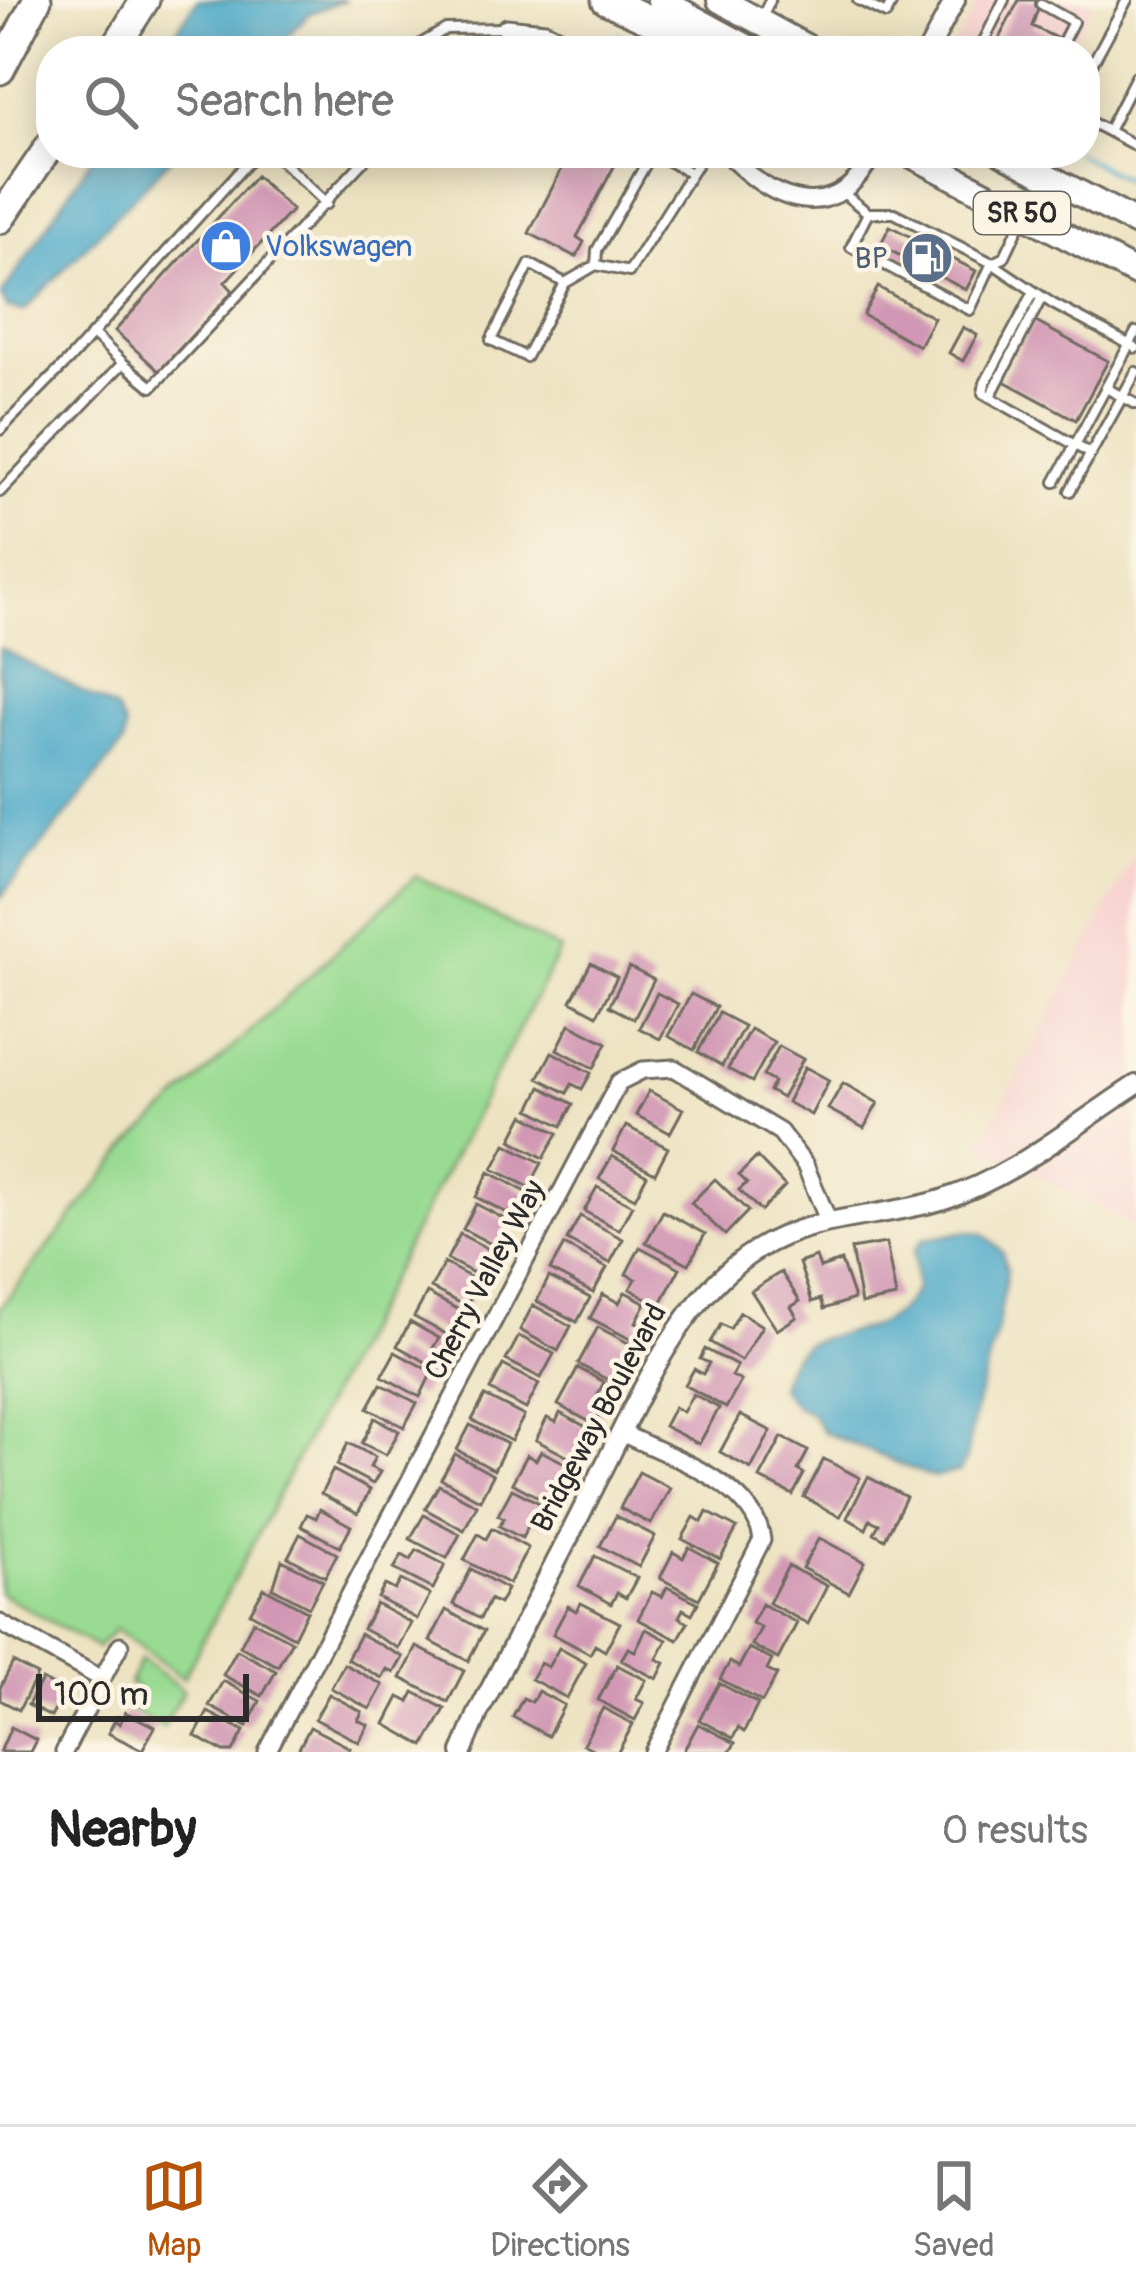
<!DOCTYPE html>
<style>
:root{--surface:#fff;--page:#f2f2f2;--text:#222;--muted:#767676;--line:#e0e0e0;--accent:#b45309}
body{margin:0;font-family:Pangolin,sans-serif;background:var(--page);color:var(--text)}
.scale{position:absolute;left:36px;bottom:30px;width:213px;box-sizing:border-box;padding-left:12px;border:6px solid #2b2b2b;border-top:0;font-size:33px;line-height:42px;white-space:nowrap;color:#2b2b2b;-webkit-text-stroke:9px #fcf5e5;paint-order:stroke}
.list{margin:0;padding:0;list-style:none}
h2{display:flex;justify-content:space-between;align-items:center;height:156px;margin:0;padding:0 48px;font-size:51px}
h2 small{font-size:39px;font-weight:400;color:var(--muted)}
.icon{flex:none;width:66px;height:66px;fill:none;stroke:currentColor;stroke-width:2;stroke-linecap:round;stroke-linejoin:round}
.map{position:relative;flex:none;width:1136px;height:1752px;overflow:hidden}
.search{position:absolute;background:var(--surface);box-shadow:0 6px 30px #0003;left:36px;right:36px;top:36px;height:132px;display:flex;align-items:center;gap:30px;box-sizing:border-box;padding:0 42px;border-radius:48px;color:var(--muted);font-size:45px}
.sheet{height:372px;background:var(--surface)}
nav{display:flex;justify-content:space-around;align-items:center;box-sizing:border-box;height:168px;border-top:3px solid var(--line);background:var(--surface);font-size:33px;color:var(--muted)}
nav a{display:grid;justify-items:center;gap:6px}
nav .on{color:var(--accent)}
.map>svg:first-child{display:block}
</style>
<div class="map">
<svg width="1136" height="1752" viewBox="0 0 1136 1752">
<rect width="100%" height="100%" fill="#fcf5e5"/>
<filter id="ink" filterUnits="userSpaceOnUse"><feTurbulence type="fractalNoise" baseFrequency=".00833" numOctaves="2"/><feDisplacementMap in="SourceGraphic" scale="24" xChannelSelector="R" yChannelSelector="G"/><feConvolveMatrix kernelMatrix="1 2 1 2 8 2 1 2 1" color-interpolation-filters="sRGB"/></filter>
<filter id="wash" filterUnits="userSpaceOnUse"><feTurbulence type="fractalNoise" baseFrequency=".004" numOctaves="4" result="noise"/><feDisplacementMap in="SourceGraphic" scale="48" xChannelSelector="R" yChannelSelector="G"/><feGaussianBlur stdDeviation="2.7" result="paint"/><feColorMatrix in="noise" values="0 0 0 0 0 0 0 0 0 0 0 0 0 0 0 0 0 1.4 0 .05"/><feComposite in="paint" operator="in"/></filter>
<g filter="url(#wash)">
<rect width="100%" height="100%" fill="#ede3c2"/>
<path fill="#f7d0cf" d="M979,0H1085L1093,4L1069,51H952Z
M1136,852V1228L980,1145Z"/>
<path fill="#99db92" stroke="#62835e" stroke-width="3" d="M416,876L560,950L183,1678L116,1629L97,1648L0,1593V1308L130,1144Z
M141,1659L183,1690L163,1728L130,1709L139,1691L129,1683Z"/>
<path fill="#49a8c8" stroke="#3a6a7a" stroke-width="3" d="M197,0H346L310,13L273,51H163Z
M95,153H176L24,311L8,308L1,296Z
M0,648L116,710L125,728L123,744L0,898Z
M969,1231L984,1234L1002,1252L1007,1270L998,1328L976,1404L966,1459L960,1471L933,1478L824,1432L811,1414L795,1405L780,1388C793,1316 858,1348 899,1311C905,1306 911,1296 916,1289L914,1251L923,1239Z"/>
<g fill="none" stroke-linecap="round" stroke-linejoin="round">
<path stroke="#49a8c8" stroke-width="4.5" d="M617,38L619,34
M1076,153L1136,185"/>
</g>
<g id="blocks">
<path fill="#d197b4" d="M1019,0H1041L1032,26L1058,39L1052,51H1005L995,46Z
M570,153H621L577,237L584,242L576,257L529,233Z
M256,176L292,210L225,282L233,291L159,371L115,331Z
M890,226L976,271L966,290L880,245Z
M878,287L934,318L919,346L863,315Z
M1034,321L1108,361L1076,420L1002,380Z
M963,327L977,335L963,361L949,353Z
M591,963L617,977L597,1015L571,1001Z
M629,967L654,980L634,1019L609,1006Z
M657,993L678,1004L660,1039L639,1028Z
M691,994L716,1007L694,1050L668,1036Z
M719,1013L744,1026L722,1066L698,1052Z
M570,1024L607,1043L594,1068L557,1049Z
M750,1029L774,1042L752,1082L728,1069Z
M779,1046L803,1059L782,1098L769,1091L774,1082L763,1076Z
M552,1052L591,1073L582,1089L572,1084L567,1093L538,1078Z
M805,1067L829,1080L811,1115L787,1102Z
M843,1083L878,1103L864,1128L828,1109Z
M541,1087L573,1104L562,1126L530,1109Z
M649,1091L683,1109L670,1133L636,1115Z
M524,1115L558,1133L544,1158L511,1140Z
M626,1126L668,1148L655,1173L613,1151Z
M506,1144L542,1163L529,1187L493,1169Z
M612,1156L647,1175L635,1198L599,1179Z
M757,1157L785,1186L761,1211L739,1190L747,1183L739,1175Z
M489,1172L528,1193L515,1217L476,1197Z
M715,1179L748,1211L725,1235L691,1203Z
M597,1187L632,1205L619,1230L584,1211Z
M476,1204L510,1222L497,1247L463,1229Z
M663,1211L705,1234L689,1264L646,1242Z
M580,1216L623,1239L610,1263L567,1240Z
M460,1234L496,1253L483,1278L447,1259Z
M886,1243L896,1297L861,1304L851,1249Z
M564,1245L607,1268L593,1293L550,1270Z
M640,1247L680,1268L660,1305L630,1289L636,1279L626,1274Z
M816,1257L820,1268L841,1261L854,1299L824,1309L821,1299L812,1302L799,1263Z
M444,1263L479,1282L466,1306L431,1288Z
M781,1272L800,1301L791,1307L797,1317L777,1330L751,1291Z
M549,1277L590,1298L577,1322L537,1301Z
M625,1292L646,1303L636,1322L644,1326L636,1342L590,1318L603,1294L619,1303Z
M427,1293L463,1312L450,1336L414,1317Z
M533,1305L571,1326L558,1351L520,1330Z
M740,1312L762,1326L741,1361L710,1342L721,1324L730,1329Z
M410,1322L439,1338L433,1348L442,1353L435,1367L397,1346Z
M598,1327L634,1346L614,1383L578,1364Z
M519,1336L554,1354L541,1378L506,1360Z
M705,1349L737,1366L732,1376L741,1381L726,1408L685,1385L694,1369L703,1374L709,1363L700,1359Z
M395,1352L432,1372L420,1397L382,1376Z
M503,1365L539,1384L526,1409L490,1390Z
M578,1368L604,1382L595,1400L604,1405L594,1424L558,1405Z
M381,1384L417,1403L404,1427L368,1408Z
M693,1394L719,1408L699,1444L664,1426L674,1407L683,1412Z
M485,1396L524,1416L511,1441L472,1420Z
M560,1413L590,1429L574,1460L536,1440L547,1418L556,1422Z
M740,1415L771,1431L751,1469L720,1452Z
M375,1418L399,1431L386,1455L362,1443Z
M470,1425L507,1444L494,1470L457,1450Z
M782,1437L808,1451L798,1470L804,1474L793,1495L760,1478Z
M348,1443L375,1457L370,1467L380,1472L373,1484L337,1465Z
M541,1451L571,1466L551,1504L512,1483L527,1455L536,1460Z
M455,1454L493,1475L480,1500L441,1479Z
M824,1459L860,1478L840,1517L804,1497Z
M333,1470L370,1490L358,1513L321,1494Z
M639,1472L670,1488L651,1524L620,1508Z
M868,1477L906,1497L885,1539L874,1533L879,1524L870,1520L866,1529L847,1518Z
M439,1485L477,1505L464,1530L425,1509Z
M512,1489L549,1508L540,1525L531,1520L522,1538L499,1526L504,1518L498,1515Z
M320,1509L351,1526L340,1547L301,1526L307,1514L316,1518Z
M707,1512L737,1528L720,1559L682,1539L694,1517L702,1522Z
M424,1515L460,1534L447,1558L410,1539Z
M616,1516L655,1536L639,1567L600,1546Z
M492,1528L528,1548L509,1584L464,1560L478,1534L486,1539Z
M300,1534L337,1554L325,1577L288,1557Z
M819,1538L865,1562L849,1593L802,1568Z
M689,1547L718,1563L699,1599L660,1578L673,1552L683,1558Z
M417,1550L445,1565L433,1589L394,1569L402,1555L411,1560Z
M595,1556L637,1578L626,1598L617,1593L611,1604L579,1586Z
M282,1560L323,1581L309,1607L273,1588Z
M788,1566L827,1586L808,1624L769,1603Z
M471,1569L507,1589L499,1604L490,1599L480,1619L453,1604Z
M401,1580L430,1595L417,1619L378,1598L385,1585L395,1590Z
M667,1587L698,1603L692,1614L683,1609L679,1617L688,1622L678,1640L638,1619L652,1592L662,1597Z
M264,1588L307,1611L294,1637L250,1613Z
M581,1603L620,1623L605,1651L595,1645L590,1654L553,1634L568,1606L576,1611Z
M376,1604L411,1623L398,1648L363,1629Z
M762,1604L797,1623L778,1659L752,1645L761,1628L752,1623Z
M446,1610L484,1631L468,1661L430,1641Z
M253,1621L292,1641L278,1666L240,1646Z
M646,1629L667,1640L657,1659L665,1663L657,1679L621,1660L628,1648L635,1651Z
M360,1634L403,1657L394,1673L387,1669L382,1678L347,1659Z
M417,1647L464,1671L448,1702L401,1678Z
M559,1648L586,1663L567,1698L531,1679L540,1663L548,1667Z
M749,1648L772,1660L767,1670L777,1675L762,1702L720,1679L730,1662L739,1667Z
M237,1650L276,1671L262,1696L223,1675Z
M13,1662L37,1675L19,1710L0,1700V1688Z
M344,1664L383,1685L370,1709L331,1688Z
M617,1665L646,1680L636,1699L644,1703L635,1720L598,1700Z
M42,1680L65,1692L51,1717L28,1705Z
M223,1681L260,1701L247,1726L209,1706Z
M719,1683L758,1704L744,1732L738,1728L733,1738L699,1720Z
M538,1691L564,1705L548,1736L513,1717L523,1698L532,1702Z
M414,1692L445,1709L424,1746L385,1724L399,1697L409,1702Z
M329,1694L362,1712L358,1720L368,1725L359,1742L315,1719Z
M603,1708L633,1724L618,1752H598L583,1744Z
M125,1712L155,1727L142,1750L108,1733L115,1720L120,1724Z
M208,1712L244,1731L233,1752H224L195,1736Z
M698,1724L735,1743L730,1752H683Z
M11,1727L36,1740L30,1752H0Z
M310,1727L350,1748L348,1752H297Z"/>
</g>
</g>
<g filter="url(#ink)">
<use href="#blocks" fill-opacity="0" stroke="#6f6b60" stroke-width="3"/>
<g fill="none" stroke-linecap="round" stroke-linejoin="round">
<g stroke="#6f6b60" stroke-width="14">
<path id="service" d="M858,0L886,14L893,0
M1041,4L1073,22L1058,51
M763,15L770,0
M387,51L417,46L446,29L504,28
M979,51L1004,0
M1085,77L1127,0
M1085,119L1136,146
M1108,131L1136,76
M273,153L327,204
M652,153L597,250L596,265L629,272L704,153
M653,153L689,172
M843,193L868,213H894L992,263L1004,258L1023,218
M868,213L851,247L970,310L992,263L1053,304L1136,348
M565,283L526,357L491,340L530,264L565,283L596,265
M1034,292L985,383L983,393L1091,454
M93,334L123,363
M1106,388L1136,404
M990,397L1042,297
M0,430L68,361L256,153
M1055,482L1136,332
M1070,491L1136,372
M0,492L123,363L152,387L371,153"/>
</g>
<g stroke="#6f6b60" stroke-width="21">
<path id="minor" d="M506,27L545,31L584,51
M726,153C773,202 834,229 874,153
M622,1433C669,1457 755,1483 762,1540L653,1752
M0,1623L102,1679
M64,1752L120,1645
M267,1752L619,1082L643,1070L674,1068L780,1132L805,1165L828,1220"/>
</g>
<g stroke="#6f6b60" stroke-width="24">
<path id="tertiary" d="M928,51L955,0
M462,1752L479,1711C517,1639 554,1566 591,1493C634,1410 676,1299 758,1249C814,1214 879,1219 941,1200C1015,1177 1072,1126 1136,1085"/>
</g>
<g stroke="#6f6b60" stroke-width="30">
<path id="trunk" d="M660,0L754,51
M720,0L813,51
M908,153L1136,273
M1003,153L1136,223"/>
</g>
<g stroke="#6f6b60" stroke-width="33">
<path id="motorway" d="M606,0L718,51
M113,51L145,0
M0,70L37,0
M0,219L51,144"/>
</g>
<use href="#service" stroke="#fff" stroke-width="8"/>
<use href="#minor" stroke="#fff" stroke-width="15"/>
<use href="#tertiary" stroke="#fff" stroke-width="18"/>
<use href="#trunk" stroke="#fff" stroke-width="24"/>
<use href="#motorway" stroke="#fff" stroke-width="27"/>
</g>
</g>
<defs>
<g id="shop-disc" transform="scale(2.7)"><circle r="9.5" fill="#3f7fe0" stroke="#fcf5e5"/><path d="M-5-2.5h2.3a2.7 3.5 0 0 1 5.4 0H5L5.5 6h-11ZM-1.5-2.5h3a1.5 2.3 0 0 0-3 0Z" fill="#fff"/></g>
<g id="fuel-disc" transform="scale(2.7)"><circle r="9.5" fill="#5c6f8a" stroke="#fcf5e5"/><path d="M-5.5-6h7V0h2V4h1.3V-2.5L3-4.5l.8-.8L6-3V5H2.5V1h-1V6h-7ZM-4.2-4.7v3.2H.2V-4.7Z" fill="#fff"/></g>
</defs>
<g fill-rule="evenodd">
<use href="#shop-disc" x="226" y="246"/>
<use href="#fuel-disc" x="927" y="258"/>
</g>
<g text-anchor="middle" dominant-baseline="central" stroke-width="9" stroke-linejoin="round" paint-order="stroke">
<rect fill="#fcf5e5" stroke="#6a6863" stroke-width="3" x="974" y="192" width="96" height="42" rx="9"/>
<g font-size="27" font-weight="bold" fill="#2b2b2b">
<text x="1022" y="213">SR 50</text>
</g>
<g font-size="30" fill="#366cbe" stroke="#fcf5e5" text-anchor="start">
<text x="265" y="246">Volkswagen</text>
</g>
<g font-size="30" fill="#4e5e75" stroke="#fcf5e5" text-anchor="end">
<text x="888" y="258">BP</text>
</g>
<g font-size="30" fill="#2b2b2b" stroke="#fcf5e5">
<text transform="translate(485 1280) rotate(-62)">Cherry Valley Way</text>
<text transform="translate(599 1418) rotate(-62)">Bridgeway Boulevard</text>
</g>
</g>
</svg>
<div class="scale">100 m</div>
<div class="search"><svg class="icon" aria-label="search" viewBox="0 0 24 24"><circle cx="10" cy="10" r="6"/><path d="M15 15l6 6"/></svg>Search here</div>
</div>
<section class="sheet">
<h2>Nearby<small>0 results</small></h2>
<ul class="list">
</ul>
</section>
<nav>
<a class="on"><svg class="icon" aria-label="map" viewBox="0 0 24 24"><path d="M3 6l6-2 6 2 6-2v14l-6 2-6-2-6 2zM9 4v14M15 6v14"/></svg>Map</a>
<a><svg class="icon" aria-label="directions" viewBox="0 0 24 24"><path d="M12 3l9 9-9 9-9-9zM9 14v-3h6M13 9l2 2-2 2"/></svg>Directions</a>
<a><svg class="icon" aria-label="saved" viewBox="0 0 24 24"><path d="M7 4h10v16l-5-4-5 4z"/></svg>Saved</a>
</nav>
